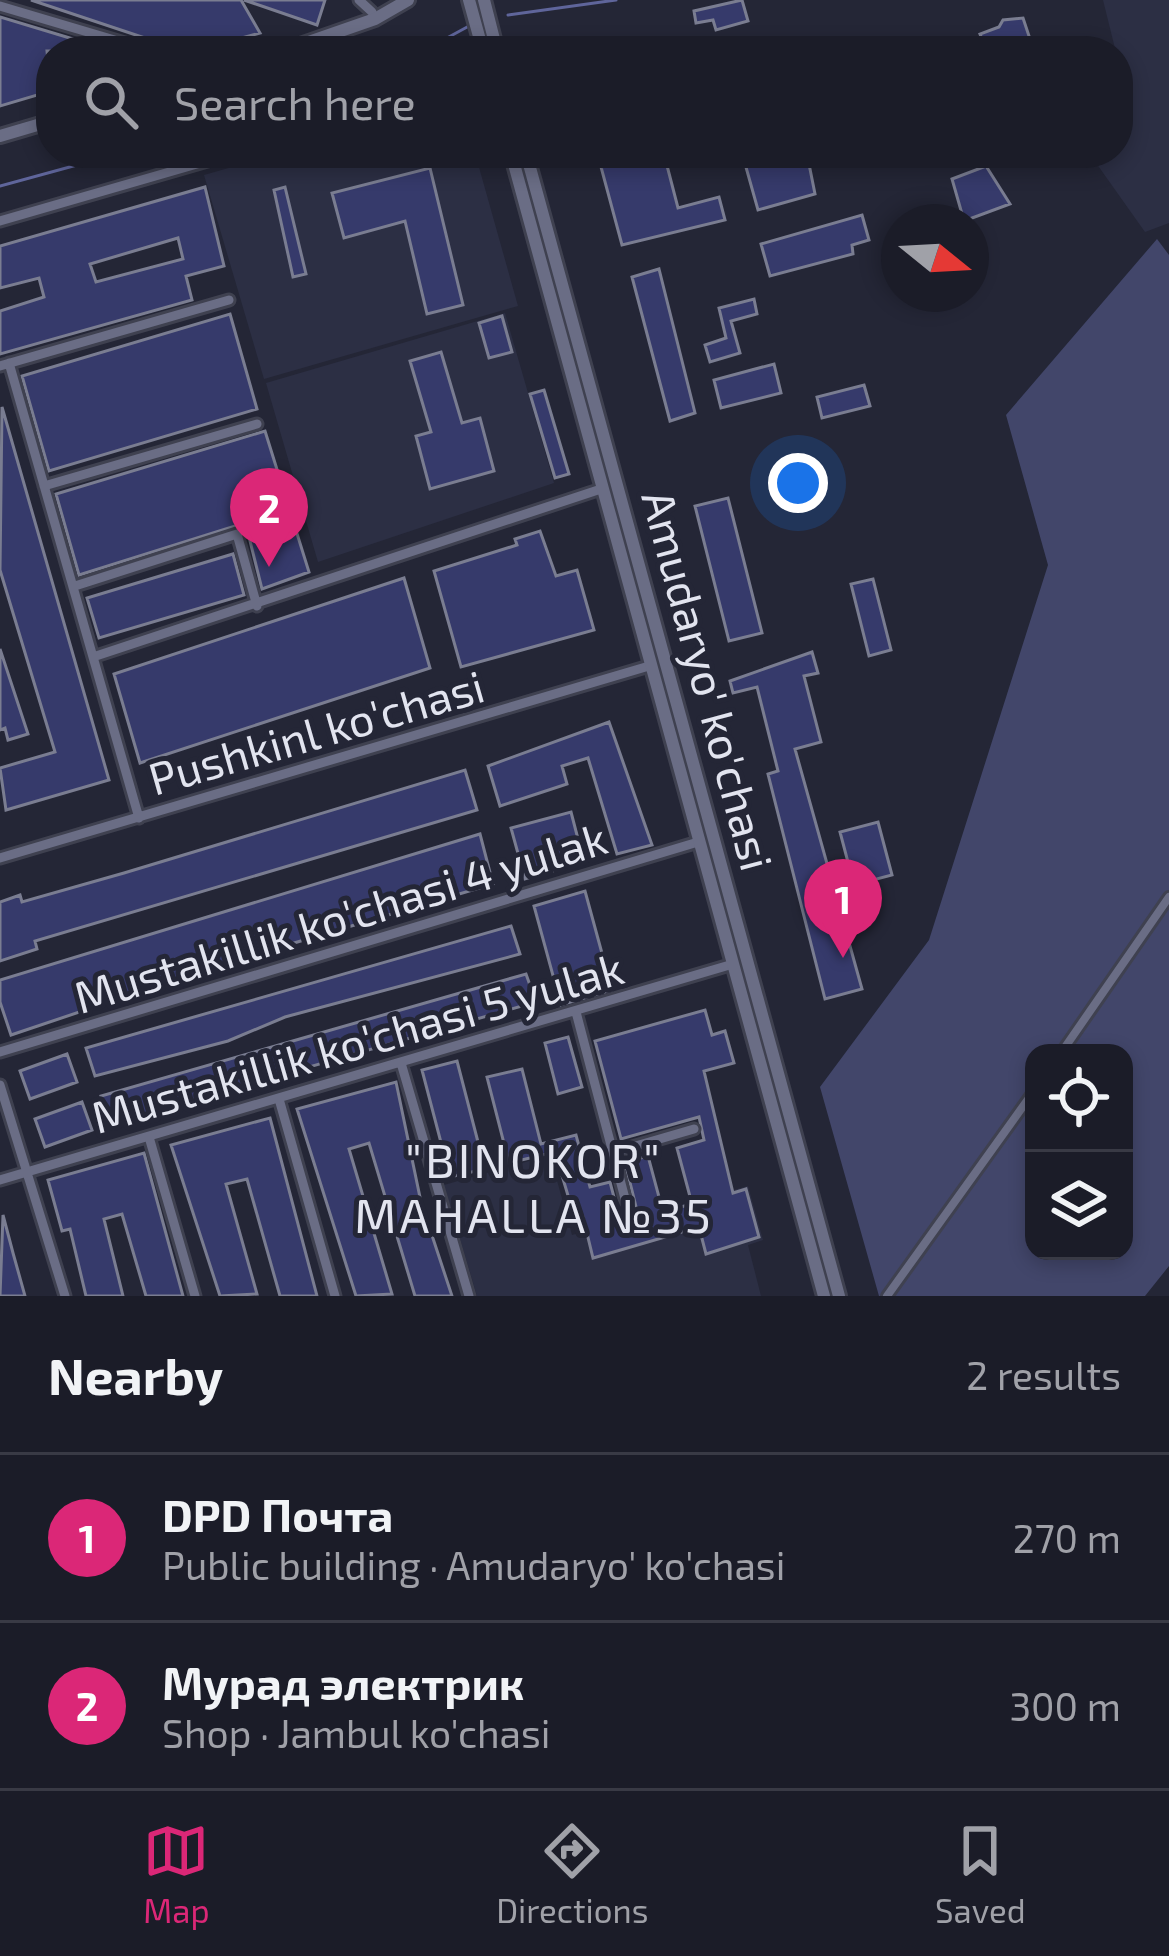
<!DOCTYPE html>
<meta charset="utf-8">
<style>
:root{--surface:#1b1c28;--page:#282934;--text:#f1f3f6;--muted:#a0a1a8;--line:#393a45;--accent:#db2777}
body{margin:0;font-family:"Exo 2",sans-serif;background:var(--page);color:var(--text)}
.controls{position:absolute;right:36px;bottom:36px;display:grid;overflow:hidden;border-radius:24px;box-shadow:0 6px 18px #0003}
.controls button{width:108px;height:108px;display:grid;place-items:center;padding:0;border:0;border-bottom:3px solid var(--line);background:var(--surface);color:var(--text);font:60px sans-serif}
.compass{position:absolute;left:881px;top:204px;width:108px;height:108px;border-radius:50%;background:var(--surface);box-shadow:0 6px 18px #0003;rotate:108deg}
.you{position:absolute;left:798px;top:483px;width:42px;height:42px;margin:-30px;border:9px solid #fff;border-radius:50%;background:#1a73e8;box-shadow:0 0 0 18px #1a73e833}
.badge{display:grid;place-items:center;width:78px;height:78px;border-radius:50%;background:var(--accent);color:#fff;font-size:39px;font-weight:700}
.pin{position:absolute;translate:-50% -99px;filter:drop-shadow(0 3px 6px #0008)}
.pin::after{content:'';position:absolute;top:63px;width:42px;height:36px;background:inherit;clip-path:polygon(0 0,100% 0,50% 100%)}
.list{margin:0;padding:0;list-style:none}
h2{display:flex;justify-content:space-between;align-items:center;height:156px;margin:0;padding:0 48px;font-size:51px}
h2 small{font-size:39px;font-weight:400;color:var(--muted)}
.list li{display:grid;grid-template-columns:78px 1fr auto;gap:36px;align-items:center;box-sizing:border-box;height:168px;padding:0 48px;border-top:3px solid var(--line)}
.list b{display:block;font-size:45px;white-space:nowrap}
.list p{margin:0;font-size:39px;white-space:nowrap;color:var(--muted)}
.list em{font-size:39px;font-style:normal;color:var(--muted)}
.icon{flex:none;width:66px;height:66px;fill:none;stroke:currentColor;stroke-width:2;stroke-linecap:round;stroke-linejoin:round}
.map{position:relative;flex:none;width:1169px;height:1296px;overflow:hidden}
.search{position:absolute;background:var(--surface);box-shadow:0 6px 18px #0003;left:36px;right:36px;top:36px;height:132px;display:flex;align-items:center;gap:30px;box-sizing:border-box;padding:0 42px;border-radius:48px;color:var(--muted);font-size:45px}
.sheet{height:492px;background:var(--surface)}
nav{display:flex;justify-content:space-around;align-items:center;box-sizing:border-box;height:168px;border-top:3px solid var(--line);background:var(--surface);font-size:33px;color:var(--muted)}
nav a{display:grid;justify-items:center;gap:6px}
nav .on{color:var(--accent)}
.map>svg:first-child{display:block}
</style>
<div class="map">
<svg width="1169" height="1296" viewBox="0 0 1169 1296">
<rect width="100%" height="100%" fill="#242636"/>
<path fill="#2c2f44" d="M1103,0H1169V223L1145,232L1089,153H1118V109L1129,105Z
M281,153H475L518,306L264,379L204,175Z
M505,313L554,483L318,562L266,383Z
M550,1155L572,1235L748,1186L763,1240L748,1245L761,1296H477L444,1185Z"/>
<path fill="#42466a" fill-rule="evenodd" d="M1157,239L1169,255V1266L1145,1296H879L820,1087L929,940L1048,565L1006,415ZM1034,1053H1124V1251H1034Z"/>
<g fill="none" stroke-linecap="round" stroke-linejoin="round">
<path stroke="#5f659b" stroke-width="3" d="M508,15L616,0
M423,51L469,26
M0,186L121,153"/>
</g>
<path fill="#363a6b" stroke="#7a7d91" stroke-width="3" fill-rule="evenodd" d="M31,0H241L260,33L194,51H151L145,38Z
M244,0H325L317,25Z
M742,0L748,21L716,30L713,20L696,23L694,11Z
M0,17L83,42L72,45L74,51H47L51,91L0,106Z
M1023,18L1031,42L1012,49L1008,40L986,48L980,34L999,27L1003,20Z
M742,153H838V156L809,164L815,194L758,210Z
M664,154L678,208L719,197L725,220L622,245L601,167Z
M986,166L1010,204L964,221L952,179Z
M430,168L463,305L427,314L405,221L344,238L332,193Z
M205,187L224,266L186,276L192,300L0,354V311L44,297L39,278L0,288V246ZM178,238L183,259L96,282L90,264Z
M285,187L306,274L293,277L274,190Z
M862,215L869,240L852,245L853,254L770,276L761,244Z
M659,269L695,413L670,421L632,277Z
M754,299L757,314L731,321L740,353L710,362L705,345L726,338L719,308Z
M230,314L257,409L49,471L22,376Z
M502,316L512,352L489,358L479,323Z
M441,352L462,423L480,418L494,471L430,489L416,436L431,432L410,361Z
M774,364L781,393L721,408L714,380Z
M864,385L870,406L822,418L817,397Z
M544,390L569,474L555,478L530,394Z
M2,407L109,780L6,810L0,768L55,752L0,570Z
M265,431L309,572L262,589L247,529L238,525L79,575L56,494Z
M728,498L762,633L729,641L695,506Z
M540,531L556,576L577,570L594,630L461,667L434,571L517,545L515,539Z
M233,554L244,595L99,638L87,598Z
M404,578L430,668L140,763L114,674Z
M873,579L891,650L869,656L851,584Z
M0,649L28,734L8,740L5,728L0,730Z
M812,652L818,673L804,676L821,742L795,749L862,989L825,999L768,774L778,771L757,687L733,693L730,681Z
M609,722L652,845L617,854L588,758L562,766L567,784L500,806L488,766Z
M465,770L477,810L35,941L37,949L0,961V902L20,895L22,902L124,873Z
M571,812L584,862L525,879L511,828Z
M878,822L892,875L854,885L840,832Z
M480,834L493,884L213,967L11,1035L0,1002V980Z
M585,891L612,990L561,1005L534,906Z
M511,926L520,954L285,1017L228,1041L95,1076L86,1048Z
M526,974L536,1002L110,1124L101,1096Z
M705,1010L712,1035L725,1031L734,1063L704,1071L733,1193L746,1189L759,1237L706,1254L699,1227L593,1258L583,1217L575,1219L555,1152L509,1163L487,1077L522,1069L541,1144L576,1135L590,1187L610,1182L621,1224L639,1219L625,1162L648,1156L663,1212L692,1204L677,1148L704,1140L699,1117L621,1139L595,1041Z
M568,1037L582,1087L558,1094L545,1043Z
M67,1054L77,1082L30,1099L20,1071Z
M457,1061L485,1169L450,1177L422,1070Z
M396,1082L421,1202L452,1296H415L369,1143L349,1149L392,1294L356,1296L297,1109Z
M82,1102L92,1130L45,1147L35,1119Z
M270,1118L317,1296H280L247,1179L226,1184L257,1294L220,1296L171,1145Z
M144,1153L183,1296H146L122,1214L104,1219L123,1296H86L70,1229L62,1231L48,1180Z
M3,1215L13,1253L25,1296H0Z"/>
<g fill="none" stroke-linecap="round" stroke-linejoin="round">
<g stroke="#3f4150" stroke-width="14">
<path id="pedestrian" d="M1061,1053L1169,897
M887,1296L1034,1091"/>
</g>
<g stroke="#3f4150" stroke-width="15">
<path id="minor" d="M359,0L372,12
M0,6L128,44L130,51
M0,221L235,153
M9,363L139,818
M0,366L229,300
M44,486L257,424
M75,586L237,534L257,606
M93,657L601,489
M0,858L649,666
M576,1012L628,1210
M0,1052L698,842
M401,1063L469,1296
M0,1085L65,1296
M279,1099L335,1296
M149,1137L195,1296
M615,1152L694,1129
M0,1180L733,964"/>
</g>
<g stroke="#3f4150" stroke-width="18">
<path id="tertiary" d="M469,0L483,51
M484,0L497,51
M283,51L375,19L408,0
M0,136L51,121
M511,153L824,1296
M526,153L839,1296"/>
</g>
<use href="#pedestrian" stroke="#6a6d85" stroke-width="8"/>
<use href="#minor" stroke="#6a6d85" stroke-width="9"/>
<use href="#tertiary" stroke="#6a6d85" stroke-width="12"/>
</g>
<g text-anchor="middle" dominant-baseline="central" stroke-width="10" stroke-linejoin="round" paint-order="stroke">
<g font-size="45" fill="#e2e4ef" stroke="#242636">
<text transform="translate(709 680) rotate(75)">Amudaryo' ko'chasi</text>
<text transform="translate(316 731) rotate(-16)">Pushkinl ko'chasi</text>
<text transform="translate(340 916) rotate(-17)">Mustakillik ko'chasi 4 yulak</text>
<text transform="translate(357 1041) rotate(-16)">Mustakillik ko'chasi 5 yulak</text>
</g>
<g font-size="48" letter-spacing="3" fill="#e2e4ef" stroke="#242636">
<text x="534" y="1159">"BINOKOR"<tspan x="534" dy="55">MAHALLA №35</tspan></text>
</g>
</g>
</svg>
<div class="controls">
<button><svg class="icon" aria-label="locate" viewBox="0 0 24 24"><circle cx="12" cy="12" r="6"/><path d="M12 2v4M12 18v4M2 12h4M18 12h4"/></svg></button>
<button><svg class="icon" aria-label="layers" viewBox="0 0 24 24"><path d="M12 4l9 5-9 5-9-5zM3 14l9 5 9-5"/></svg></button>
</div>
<svg class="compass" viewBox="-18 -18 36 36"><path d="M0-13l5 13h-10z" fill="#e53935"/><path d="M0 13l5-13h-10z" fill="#a0a1a8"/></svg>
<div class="you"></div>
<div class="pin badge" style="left:843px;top:958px">1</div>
<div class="pin badge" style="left:269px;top:567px">2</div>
<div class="search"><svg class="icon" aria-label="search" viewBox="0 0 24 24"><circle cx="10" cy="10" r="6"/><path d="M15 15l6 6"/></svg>Search here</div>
</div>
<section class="sheet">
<h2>Nearby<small>2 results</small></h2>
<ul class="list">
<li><span class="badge">1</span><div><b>DPD Почта</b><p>Public building · Amudaryo' ko'chasi</p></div><em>270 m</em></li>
<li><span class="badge">2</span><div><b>Мурад электрик</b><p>Shop · Jambul ko'chasi</p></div><em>300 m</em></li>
</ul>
</section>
<nav>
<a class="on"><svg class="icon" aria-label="map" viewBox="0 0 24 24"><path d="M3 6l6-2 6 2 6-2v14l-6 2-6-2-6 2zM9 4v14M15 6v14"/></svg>Map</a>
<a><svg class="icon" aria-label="directions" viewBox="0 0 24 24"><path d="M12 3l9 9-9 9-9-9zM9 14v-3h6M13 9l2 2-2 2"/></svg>Directions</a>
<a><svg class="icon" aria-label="saved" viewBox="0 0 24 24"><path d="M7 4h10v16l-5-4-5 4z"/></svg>Saved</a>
</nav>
